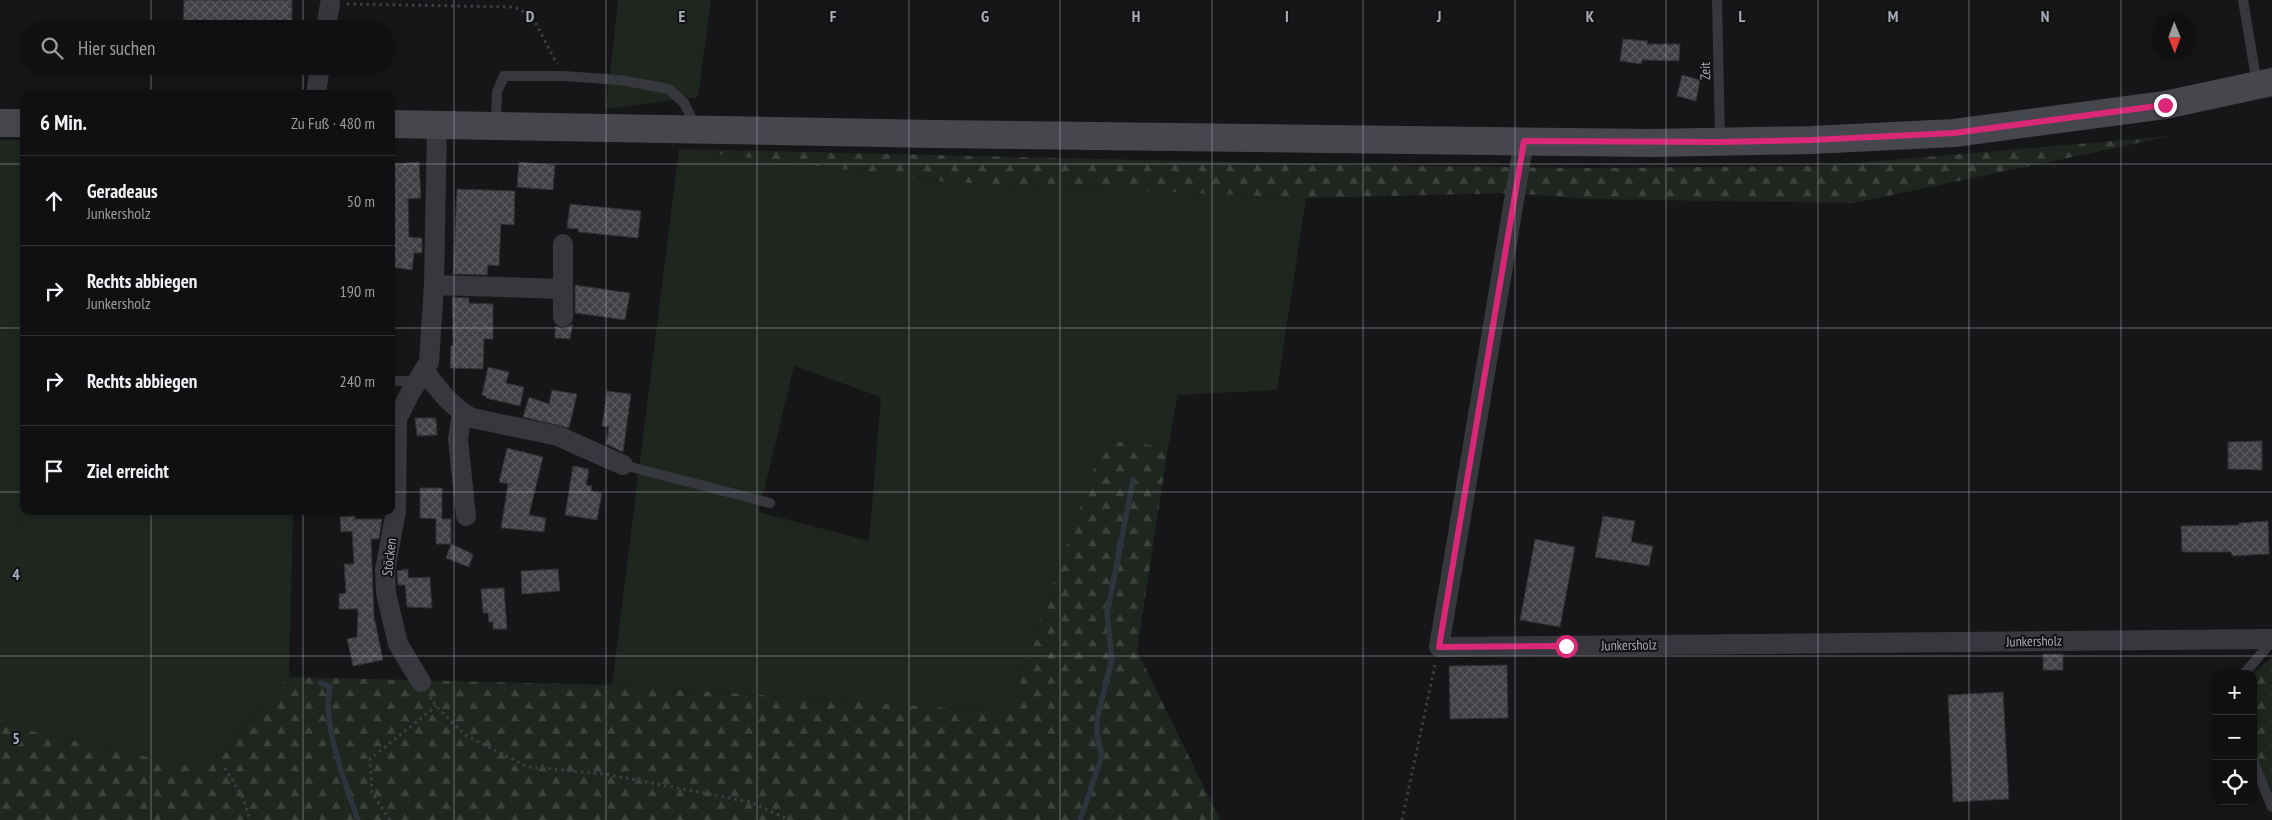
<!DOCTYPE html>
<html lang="de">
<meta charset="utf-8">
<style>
:root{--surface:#101012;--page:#19191b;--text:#f1f3f6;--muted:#9c9d9f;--line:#303032}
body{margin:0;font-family:"PT Sans Narrow",sans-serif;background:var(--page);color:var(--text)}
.controls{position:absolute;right:15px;bottom:15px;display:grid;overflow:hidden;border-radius:10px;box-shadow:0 2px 8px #0003}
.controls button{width:45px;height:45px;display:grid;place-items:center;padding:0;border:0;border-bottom:1px solid var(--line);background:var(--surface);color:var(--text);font:25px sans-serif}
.compass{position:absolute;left:2152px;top:15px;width:45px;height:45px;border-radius:50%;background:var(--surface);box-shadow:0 2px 8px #0003;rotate:179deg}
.stop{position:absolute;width:15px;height:15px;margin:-11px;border:4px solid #db2777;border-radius:50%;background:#fff}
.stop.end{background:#db2777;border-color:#fff;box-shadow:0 1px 5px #0008}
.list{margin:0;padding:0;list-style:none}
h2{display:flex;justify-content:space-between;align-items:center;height:65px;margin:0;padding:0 20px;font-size:21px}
h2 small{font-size:16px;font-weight:400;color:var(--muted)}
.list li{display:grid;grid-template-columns:32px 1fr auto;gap:15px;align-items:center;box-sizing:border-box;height:90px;padding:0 20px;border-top:1px solid var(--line)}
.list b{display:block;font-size:19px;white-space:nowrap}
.list p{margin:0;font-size:16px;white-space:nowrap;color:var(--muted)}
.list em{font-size:16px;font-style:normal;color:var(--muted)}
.icon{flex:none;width:28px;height:28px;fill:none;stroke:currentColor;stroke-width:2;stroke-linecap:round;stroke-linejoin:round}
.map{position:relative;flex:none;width:2272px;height:820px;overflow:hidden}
.search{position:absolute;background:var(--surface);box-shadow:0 2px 8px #0003;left:20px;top:20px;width:375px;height:55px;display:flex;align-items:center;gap:12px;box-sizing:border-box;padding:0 18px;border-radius:28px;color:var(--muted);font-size:19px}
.panel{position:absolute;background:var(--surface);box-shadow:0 2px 8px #0003;left:20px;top:90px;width:375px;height:425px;border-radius:10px}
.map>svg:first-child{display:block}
</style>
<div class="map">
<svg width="2272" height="820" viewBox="0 0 2272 820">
<defs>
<pattern id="forest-firs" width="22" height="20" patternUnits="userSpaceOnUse" patternTransform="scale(1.25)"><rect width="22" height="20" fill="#1e261f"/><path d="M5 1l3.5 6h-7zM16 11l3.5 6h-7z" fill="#3c433d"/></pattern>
<pattern id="building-cross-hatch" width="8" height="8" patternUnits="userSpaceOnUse" patternTransform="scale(1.25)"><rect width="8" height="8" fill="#404145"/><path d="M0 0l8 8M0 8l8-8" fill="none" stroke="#595a5e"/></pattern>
</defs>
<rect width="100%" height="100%" fill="#161618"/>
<path fill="#1e261f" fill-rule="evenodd" d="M618,0H711L698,97L606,109Z
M0,140H24V511H293L289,677L207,770L0,724Z
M679,149L946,182L1306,198L1277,390L1178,395L1168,447L1104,441L1008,712L612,685ZM794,366L881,397L869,541L759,512Z"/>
<path fill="url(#forest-firs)" d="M2171,136L1854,203L1590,199L1511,193L1306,198L946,182L679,149L1362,165L1590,168L1820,166Z
M1104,440L1168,447L1137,651L1220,820H0V724L207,770L289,677L612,685L1008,712Z
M2272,657V793L2253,749V674Z"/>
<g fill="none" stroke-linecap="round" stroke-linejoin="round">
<path stroke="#2c353c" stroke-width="5.5" d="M321,683L330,687C321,721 346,786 358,820
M1080,820L1102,756L1097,735V719L1112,659L1107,614L1133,480"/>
</g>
<path fill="url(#building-cross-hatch)" stroke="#303034" d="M184,0H292V29H183Z
M1623,39L1648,41L1647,44H1680L1679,61L1642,60L1641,64L1620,61Z
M1682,75L1700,80L1696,101L1677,96Z
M419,162L421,198L408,199L409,237L422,238V253H414L412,270L391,267V164Z
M519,162L555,165L553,190L517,187Z
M457,189L515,191L514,225L501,224L499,266L488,265L487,275L453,274Z
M570,204L641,211L638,238L578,232L579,229L567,228Z
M575,285L630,293L625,320L575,313Z
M452,297L469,298V303L493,304V339H484L483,369L450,368L451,345L453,346Z
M573,324L570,339L555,338V326L563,329Z
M488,367L509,372L506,383L524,387L520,406L486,398V396L482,395Z
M552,390L577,394L569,428L523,417L529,397L549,404Z
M607,391L631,394L623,452L606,444L609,427L602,426Z
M415,418H436L437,435L417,436Z
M2262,441V470L2228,469V442Z
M507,448L543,457L529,515L546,518L544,532L501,528L508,484L499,482Z
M573,466L589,469L586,485L592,486L591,491L602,493L597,520L565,515Z
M420,488H442V519H451V544H436V519L420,518Z
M355,516V519H382L379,539H371L374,616L383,660L353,666L347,639L357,637L358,609H339V594L346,593L344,564H354L352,531L341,532L340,517Z
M1603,516L1635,521L1631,542L1653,546L1649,566L1595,557Z
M2268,521L2269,554L2232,556L2231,552H2182L2181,526L2239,525V523Z
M1535,539L1575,547L1560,627L1520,620Z
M451,544L473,554L469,567L446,558Z
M408,569V578L430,577L432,608L407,607L405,585H398L397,571Z
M558,569L560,591L522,594L521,571Z
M504,588L507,629H493V622H489L488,613H483L481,589Z
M2043,654H2063V670H2043Z
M1507,665L1508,718L1450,719L1449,666Z
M2003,692L2009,799L1953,802L1948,695Z"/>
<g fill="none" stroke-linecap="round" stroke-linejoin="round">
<path stroke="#3d3f44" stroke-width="3" stroke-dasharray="2.5 4" stroke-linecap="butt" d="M347,4L514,7L532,16L557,64
M430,697L436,706L465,735L528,767L605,774L750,802L790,820
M225,768L243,798L250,820
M390,820L372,793L370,759L436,706
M1402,820L1435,665"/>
<path stroke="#37383d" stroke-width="10" d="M1717,0L1720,141
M2243,0L2257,84
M496,124L497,92L504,76H563L620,80L669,89L684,103L696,127
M391,381H417
M623,465L770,503
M2244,674L2272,641
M2253,761L2272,807"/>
<path stroke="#37383d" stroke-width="20" d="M326,29L330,4
M316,94L320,66
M1524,141L1439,647L2272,639
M563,244V317
M434,285L563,289
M424,370C438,389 451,407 472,418L558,436L623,465
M462,413L458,439L466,516
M421,682L398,644L386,593L385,570L396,511L397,419L410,393L429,362L434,285L437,125"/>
<path stroke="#45474d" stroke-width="28" d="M0,123H24
M391,124L935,134L1653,143L1812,140L1954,133L2165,105L2272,82"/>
</g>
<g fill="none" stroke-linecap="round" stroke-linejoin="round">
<path stroke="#db2777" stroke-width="6" d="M1566,646L1439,647L1524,141L1720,142L1812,140L1954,133L2165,105"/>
</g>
<path fill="none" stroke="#a8adb8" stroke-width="1" stroke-opacity="0.55" d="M151,0V29M303,0V29M454,0V820M606,0V820M757,0V820M909,0V820M1060,0V820M1212,0V820M1363,0V820M1515,0V820M1666,0V820M1818,0V820M1969,0V820M2121,0V820M151,66V94M303,66V94M0,164H24M391,164H2272M0,328H24M391,328H2272M0,492H24M391,492H2272M151,511V820M303,511V820M0,656H2272"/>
<g text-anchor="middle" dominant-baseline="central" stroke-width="4" stroke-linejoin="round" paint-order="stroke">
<g font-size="14" fill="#a8adb8" stroke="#111113">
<text transform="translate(1705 71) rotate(-91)">Zeit</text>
<text transform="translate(389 557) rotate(-83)">Stöcken</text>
<text transform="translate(2034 641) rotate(-1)">Junkersholz</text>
<text transform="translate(1629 645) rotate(-1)">Junkersholz</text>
</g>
</g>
<g font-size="16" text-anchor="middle" font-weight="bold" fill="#a8adb8" stroke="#111113" stroke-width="4" stroke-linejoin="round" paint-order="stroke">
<text x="530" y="22">D</text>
<text x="682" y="22">E</text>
<text x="833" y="22">F</text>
<text x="985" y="22">G</text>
<text x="1136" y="22">H</text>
<text x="1287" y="22">I</text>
<text x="1439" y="22">J</text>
<text x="1590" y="22">K</text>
<text x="1742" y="22">L</text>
<text x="1893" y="22">M</text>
<text x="2045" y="22">N</text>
<text x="16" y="580">4</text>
<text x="16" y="744">5</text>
</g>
</svg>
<div class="controls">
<button>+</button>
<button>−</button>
<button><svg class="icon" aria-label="locate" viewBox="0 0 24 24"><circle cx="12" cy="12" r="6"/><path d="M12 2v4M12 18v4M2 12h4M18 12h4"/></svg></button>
</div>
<svg class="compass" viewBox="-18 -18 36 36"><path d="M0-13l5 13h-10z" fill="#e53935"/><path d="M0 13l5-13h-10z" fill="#9c9d9f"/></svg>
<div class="stop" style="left:1566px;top:646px"></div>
<div class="stop end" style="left:2165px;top:105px"></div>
<div class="search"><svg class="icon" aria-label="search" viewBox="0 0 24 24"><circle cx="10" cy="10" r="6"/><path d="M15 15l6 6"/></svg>Hier suchen</div>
<section class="panel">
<h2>6 Min.<small>Zu Fuß · 480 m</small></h2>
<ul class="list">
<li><svg class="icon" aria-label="ahead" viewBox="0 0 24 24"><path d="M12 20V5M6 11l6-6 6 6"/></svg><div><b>Geradeaus</b><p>Junkersholz</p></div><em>50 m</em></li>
<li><svg class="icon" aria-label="right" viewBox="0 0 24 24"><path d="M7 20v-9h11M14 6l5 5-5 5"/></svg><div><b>Rechts abbiegen</b><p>Junkersholz</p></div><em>190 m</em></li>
<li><svg class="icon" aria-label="right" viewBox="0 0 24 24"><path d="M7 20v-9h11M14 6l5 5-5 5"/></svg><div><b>Rechts abbiegen</b></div><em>240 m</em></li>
<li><svg class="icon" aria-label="arrive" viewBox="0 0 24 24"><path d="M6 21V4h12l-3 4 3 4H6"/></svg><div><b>Ziel erreicht</b></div></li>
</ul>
</section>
</div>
